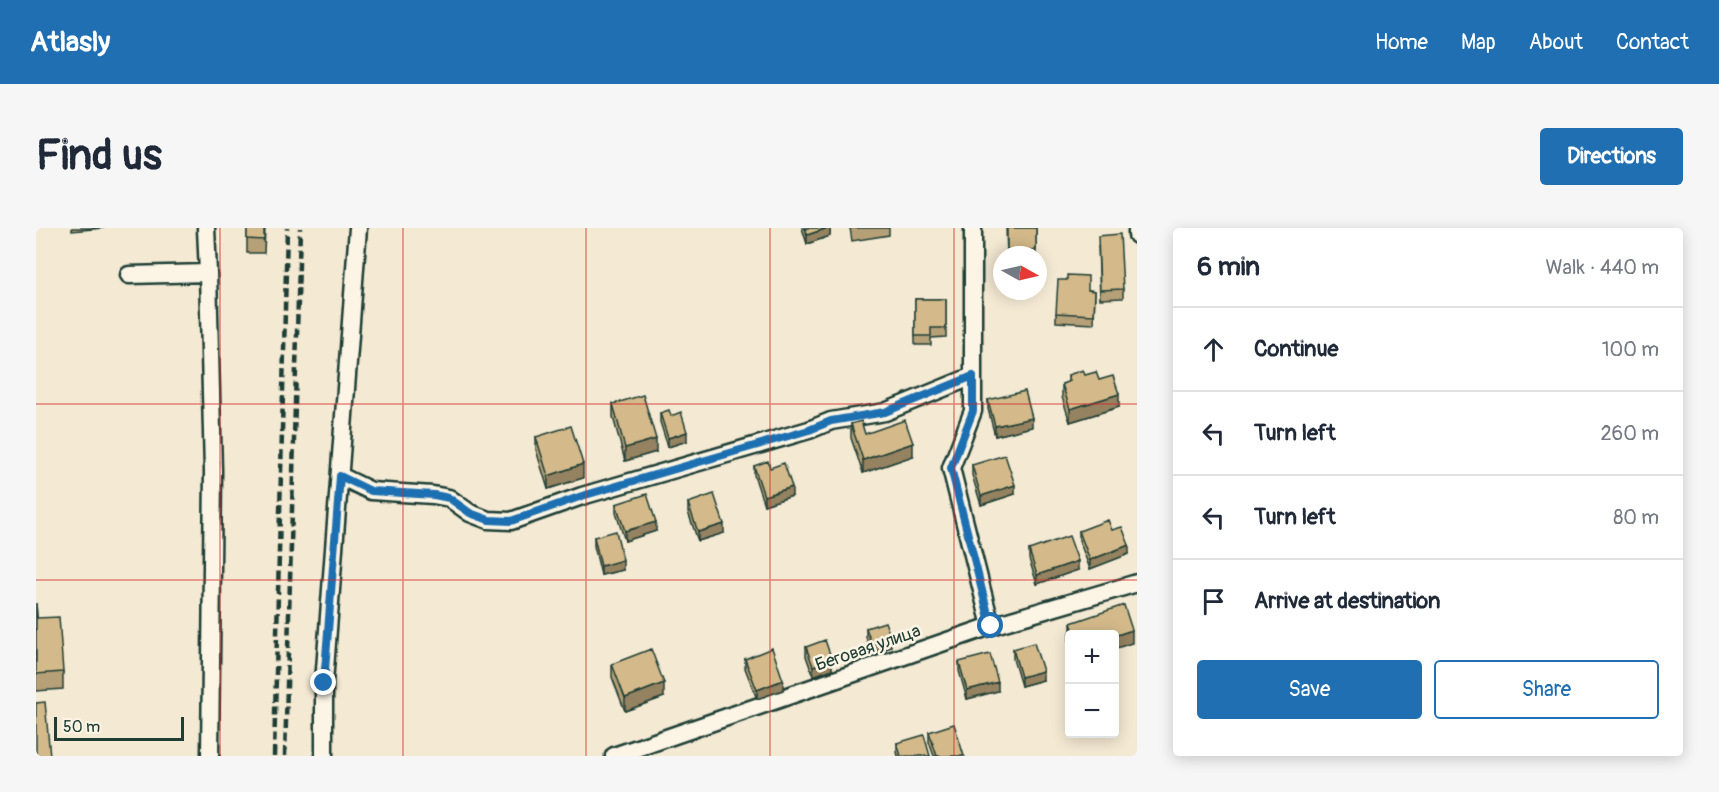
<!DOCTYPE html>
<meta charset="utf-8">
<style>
:root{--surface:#fff;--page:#f6f6f7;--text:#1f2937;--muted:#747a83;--line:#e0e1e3;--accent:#1f6fb2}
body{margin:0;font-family:Pangolin,sans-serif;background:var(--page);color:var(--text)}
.controls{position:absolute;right:18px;bottom:18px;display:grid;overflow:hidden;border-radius:6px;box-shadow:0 3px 15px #0003}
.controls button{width:54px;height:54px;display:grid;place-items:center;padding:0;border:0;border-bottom:2px solid var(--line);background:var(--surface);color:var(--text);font:30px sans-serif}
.compass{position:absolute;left:957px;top:18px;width:54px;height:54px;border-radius:50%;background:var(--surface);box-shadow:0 3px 15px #0003;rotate:98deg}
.scale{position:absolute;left:18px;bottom:15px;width:130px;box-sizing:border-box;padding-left:6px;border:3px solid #1f3d34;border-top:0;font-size:16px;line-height:21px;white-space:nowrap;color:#1f3d34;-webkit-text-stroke:4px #fcf5e5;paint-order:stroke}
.stop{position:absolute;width:18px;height:18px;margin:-14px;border:4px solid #1f6fb2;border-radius:50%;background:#fff}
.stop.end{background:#1f6fb2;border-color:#fff;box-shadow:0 2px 6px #0008}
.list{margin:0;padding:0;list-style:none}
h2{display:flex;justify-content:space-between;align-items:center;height:78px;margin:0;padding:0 24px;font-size:26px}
h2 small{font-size:20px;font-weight:400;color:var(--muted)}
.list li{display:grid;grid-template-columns:39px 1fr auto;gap:18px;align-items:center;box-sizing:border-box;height:84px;padding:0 24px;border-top:2px solid var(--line)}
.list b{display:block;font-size:22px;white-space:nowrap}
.list em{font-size:20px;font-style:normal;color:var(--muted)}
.actions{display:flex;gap:12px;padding:18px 24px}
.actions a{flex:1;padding:14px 0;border:2px solid var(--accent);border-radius:6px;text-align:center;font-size:21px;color:var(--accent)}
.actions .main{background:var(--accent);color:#fff}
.icon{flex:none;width:33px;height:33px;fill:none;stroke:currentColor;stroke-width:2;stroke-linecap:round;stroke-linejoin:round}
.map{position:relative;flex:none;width:1101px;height:528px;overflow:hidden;border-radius:6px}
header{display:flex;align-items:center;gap:36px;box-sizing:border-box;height:84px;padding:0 30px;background:var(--accent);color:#fff}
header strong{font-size:28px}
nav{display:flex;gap:33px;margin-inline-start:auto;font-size:21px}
.intro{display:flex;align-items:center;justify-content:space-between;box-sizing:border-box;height:144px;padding:0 36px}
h1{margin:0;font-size:42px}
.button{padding:15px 27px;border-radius:6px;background:var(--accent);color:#fff;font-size:21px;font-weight:700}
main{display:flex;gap:36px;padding:0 36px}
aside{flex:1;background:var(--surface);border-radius:6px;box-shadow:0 3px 15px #0003}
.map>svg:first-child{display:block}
</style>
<header>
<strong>Atlasly</strong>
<nav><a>Home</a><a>Map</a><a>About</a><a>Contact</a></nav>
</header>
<div class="intro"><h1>Find us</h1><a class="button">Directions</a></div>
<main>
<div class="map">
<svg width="1101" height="528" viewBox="0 0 1101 528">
<rect width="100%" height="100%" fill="#f4e9d3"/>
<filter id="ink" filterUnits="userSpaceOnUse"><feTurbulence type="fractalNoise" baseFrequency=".0167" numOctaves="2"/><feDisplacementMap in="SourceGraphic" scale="12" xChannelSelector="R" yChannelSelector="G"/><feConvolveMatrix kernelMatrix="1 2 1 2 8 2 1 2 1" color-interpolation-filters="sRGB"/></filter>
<g filter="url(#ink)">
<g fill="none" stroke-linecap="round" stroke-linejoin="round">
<g stroke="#1f3d34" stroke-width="21">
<path id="street" d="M937,0V183L915,240L955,398
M1101,2V7
M172,45L177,243L174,528
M93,47L172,45L170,0
M304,248L335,263L397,267L413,270L434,285L452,292L475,293L546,268L773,202L795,193L849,184L937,148
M288,528V455L322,0
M578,528L955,398L1101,355"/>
</g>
<use href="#street" stroke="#fcf5e5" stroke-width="16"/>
<path stroke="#1f3d34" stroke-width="4.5" stroke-dasharray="9 4.5" stroke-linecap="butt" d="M238,528L251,0
M249,528L264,0"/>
</g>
<path fill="#b6a077" stroke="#1f3d34" stroke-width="1.5" d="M36,0H68L36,3Z
M211,0H229L228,25H211Z
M766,0H794V8L771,16Z
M814,0H853V7L816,13Z
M970,0H1000V27H971Z
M1062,17L1087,61V70L1064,71Z
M1052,62L1059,63L1058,96L1020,94V85Z
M879,71H910V109L895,110V117H879Z
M1032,147H1049L1063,152L1083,179L1034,194L1026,169V156L1032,154Z
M952,172L996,199L959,208L952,181Z
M577,176L620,224L589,233L577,189Z
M624,185L635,188L651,213L632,219L624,194Z
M815,196L829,206L877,228L827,245L815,210Z
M500,209L547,250L512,261L500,222Z
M936,237L979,266L945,277L936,247Z
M718,238L734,240L756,268L728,277L718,247Z
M652,275L688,305L662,313L652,284Z
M580,276L620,303L589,313L580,285Z
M1076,302L1093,326L1054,341L1043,312V303Z
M558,309L587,342L565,347L558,318Z
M993,322L1042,342L1001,356L993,331Z
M0,375L1,390L27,444V461L0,463Z
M1035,395L1096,415L1034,406V422L1033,419V405H1035Z
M830,400L855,419L836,426L830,409Z
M770,419L796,441L777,448L770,428Z
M977,421L1007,452L985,458L977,431Z
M709,431L747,462L721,471L709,440Z
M923,434L962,463L931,471L923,443Z
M576,436L628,469L589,483L576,449Z
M893,504L928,528H898L893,514Z
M861,515L894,528H862L861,524Z"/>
<path fill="#948261" stroke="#1f3d34" stroke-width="1.5" d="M792,0H794V8L771,16V7Z
M1083,166V179L1034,194V181Z
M996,190V199L959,208V198Z
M651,204V213L632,219V210Z
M620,211V224L589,233V220Z
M877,215V228L827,245V232Z
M547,236V250L512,261V248Z
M979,257V266L945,277V268Z
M756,259V268L728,277V268Z
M620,294V303L589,313V303Z
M688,296V305L662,313V304Z
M1093,317V326L1054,341V332Z
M587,332V342L565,347V338Z
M1042,333V342L1001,356V347Z
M1096,402V415L1078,421V408Z
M855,410V419L836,426V417Z
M796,432V441L777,448V438Z
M1007,443V452L985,458V449Z
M747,452V462L721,471V462Z
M962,454V463L931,471V462Z
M628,455V469L589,483V470Z"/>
<path fill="#d4ba8a" stroke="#1f3d34" stroke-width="1.5" d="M211,0H228V12L211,11Z
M769,0H792L771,7Z
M971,0H1000V22H971Z
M1084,6L1087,61L1064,62L1062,8Z
M1031,47L1052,48V62L1059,63L1058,87L1020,85L1022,52H1031Z
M879,71H910V100H895V108H879Z
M1047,142L1049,147L1060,144L1063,152L1077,148L1083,166L1034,181L1026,156L1034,153L1032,147Z
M989,163L996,190L959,198L952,172Z
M607,167L620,211L589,220L577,176Z
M633,182L635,188L645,184L651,204L632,210L624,185Z
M869,192L877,215L827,232L815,196L825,193L829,206Z
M535,198L547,236L512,248L500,209Z
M969,227L979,257L945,268L936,237Z
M732,233L734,240L748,235L756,259L728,268L718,238Z
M611,266L620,294L589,303L580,276Z
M678,266L688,296L662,304L652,275Z
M1072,292L1076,302L1086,299L1093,317L1054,332L1043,303Z
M580,303L587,332L565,338L558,309Z
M1033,308L1042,333L1001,347L993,322Z
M0,375L1,390L23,389L27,444L0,446Z
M1088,377L1096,402L1078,408V406H1034V408L1033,405L1038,403L1035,395Z
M849,394L855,410L836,417L830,400Z
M789,412L796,432L777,438L770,419Z
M998,415L1007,443L985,449L977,421Z
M736,420L747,452L721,462L709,431Z
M615,421L628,455L589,470L576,436Z
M954,426L962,454L931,462L923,434Z
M9,474L14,528H0V475Z
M918,496L928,528H901L893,504Z
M888,507L894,528H865L861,515Z"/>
</g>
<g fill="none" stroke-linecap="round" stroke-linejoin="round" filter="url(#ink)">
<path stroke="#1f6fb2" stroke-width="8" d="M288,455L304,248L335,263L398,267L413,270L434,285L453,292L475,293L546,268L773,202L795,193L849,184L937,148V183L915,240L955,398"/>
</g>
<path fill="none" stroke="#d62828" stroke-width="1.5" stroke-opacity="0.55" d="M184,0V528M367,0V528M550,0V528M734,0V528M918,0V528M0,176H1101M0,352H1101"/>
<g text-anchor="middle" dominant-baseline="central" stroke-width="5" stroke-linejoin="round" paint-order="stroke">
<g font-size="18" fill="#1f3d34" stroke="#fcf5e5">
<text transform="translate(832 420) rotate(-19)">Беговая улица</text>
</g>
</g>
</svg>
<div class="controls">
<button>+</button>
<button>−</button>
</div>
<svg class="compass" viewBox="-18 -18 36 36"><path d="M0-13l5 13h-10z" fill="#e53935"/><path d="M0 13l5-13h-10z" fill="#747a83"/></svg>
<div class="scale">50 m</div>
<div class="stop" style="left:955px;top:398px"></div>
<div class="stop end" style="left:288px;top:455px"></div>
</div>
<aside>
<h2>6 min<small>Walk · 440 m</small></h2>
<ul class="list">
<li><svg class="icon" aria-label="ahead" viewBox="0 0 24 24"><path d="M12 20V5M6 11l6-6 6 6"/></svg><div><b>Continue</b></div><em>100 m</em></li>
<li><svg class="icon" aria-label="left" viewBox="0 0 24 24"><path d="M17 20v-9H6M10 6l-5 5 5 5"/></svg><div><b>Turn left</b></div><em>260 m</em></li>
<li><svg class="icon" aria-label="left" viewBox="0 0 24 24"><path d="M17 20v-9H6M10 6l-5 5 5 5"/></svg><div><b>Turn left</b></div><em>80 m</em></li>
<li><svg class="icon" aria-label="arrive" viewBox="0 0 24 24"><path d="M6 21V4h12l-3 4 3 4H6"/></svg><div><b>Arrive at destination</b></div></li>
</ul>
<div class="actions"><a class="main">Save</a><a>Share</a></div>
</aside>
</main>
